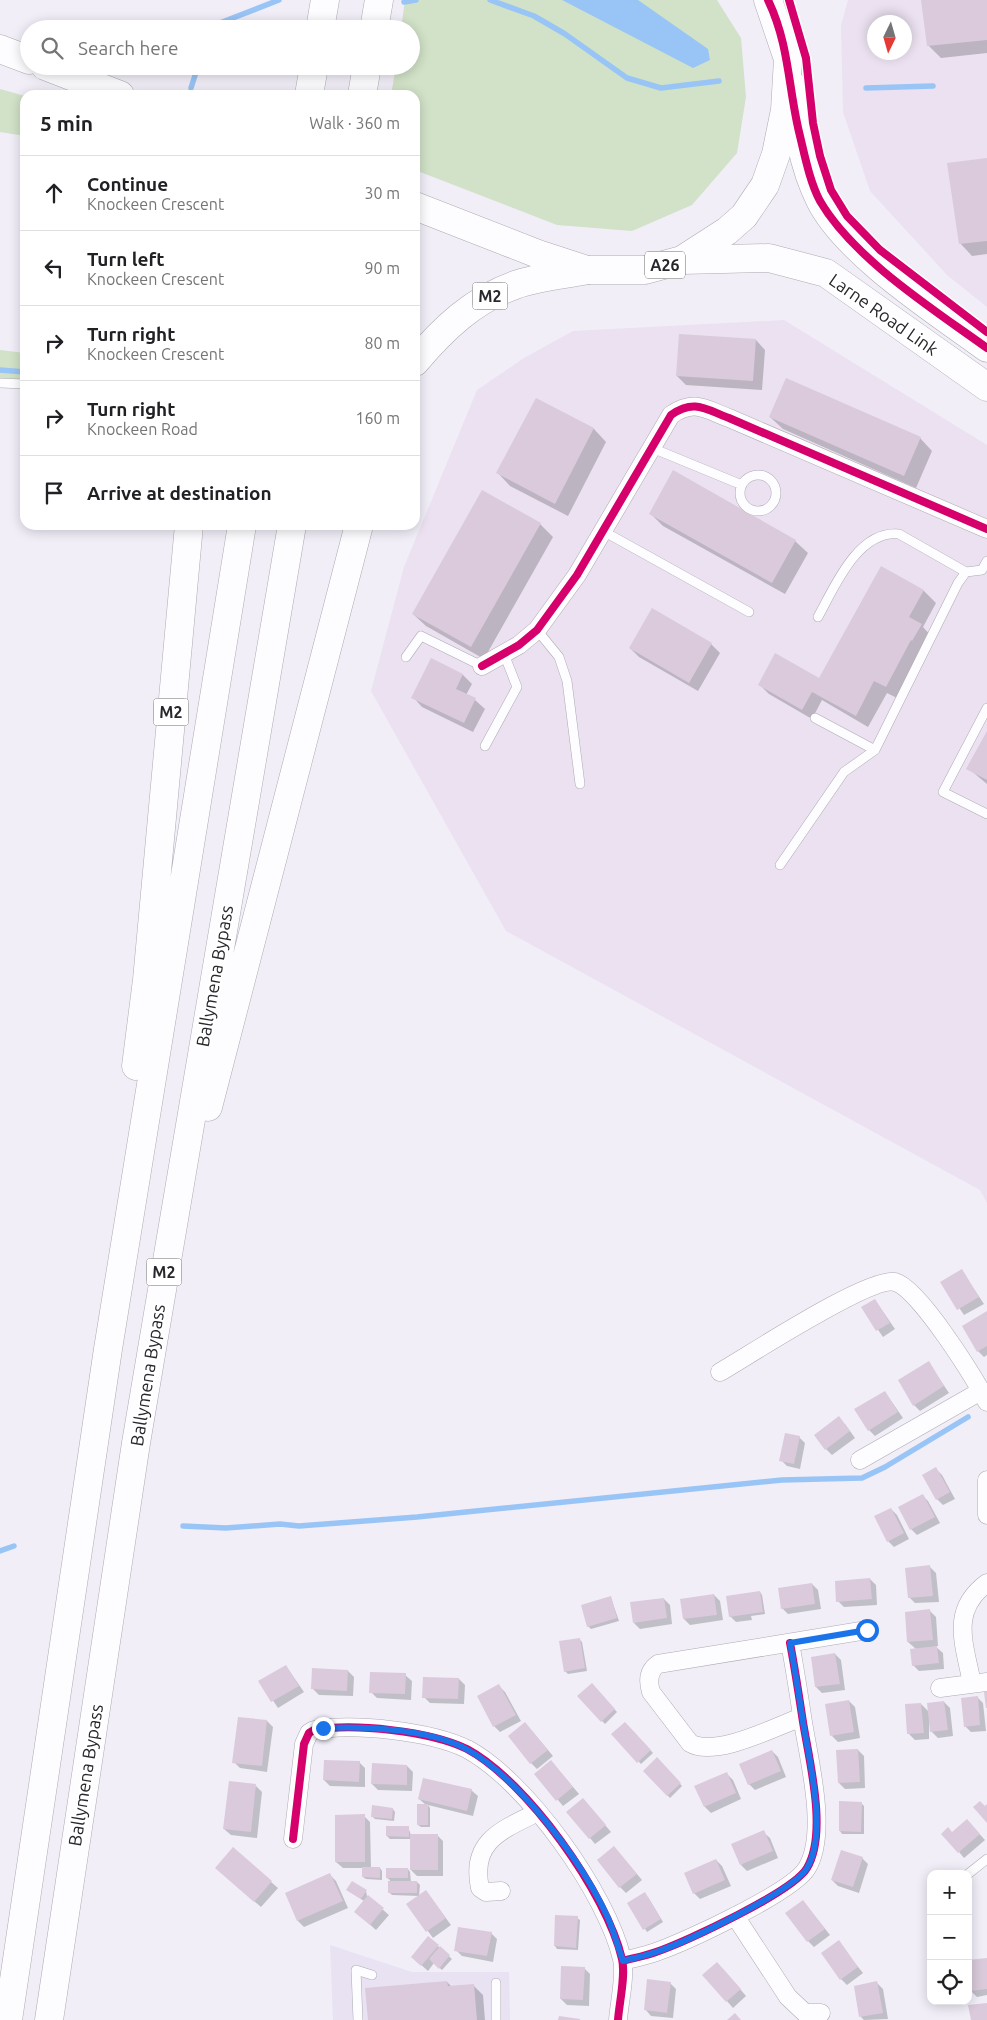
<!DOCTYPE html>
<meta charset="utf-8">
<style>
:root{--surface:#fff;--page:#f2f2f2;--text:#202124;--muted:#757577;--line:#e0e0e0}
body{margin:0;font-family:Ubuntu,sans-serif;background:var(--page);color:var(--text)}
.controls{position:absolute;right:15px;bottom:15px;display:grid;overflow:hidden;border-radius:10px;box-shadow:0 2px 12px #0003}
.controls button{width:45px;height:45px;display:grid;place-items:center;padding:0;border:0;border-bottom:1px solid var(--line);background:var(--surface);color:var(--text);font:25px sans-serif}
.compass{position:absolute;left:867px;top:15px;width:45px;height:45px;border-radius:50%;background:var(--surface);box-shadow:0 2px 12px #0003;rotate:185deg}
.stop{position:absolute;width:15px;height:15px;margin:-11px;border:4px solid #1a73e8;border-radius:50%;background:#fff}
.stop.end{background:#1a73e8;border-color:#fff;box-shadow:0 1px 5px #0008}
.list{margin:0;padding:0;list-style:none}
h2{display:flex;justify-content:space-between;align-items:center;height:65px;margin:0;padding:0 20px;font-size:21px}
h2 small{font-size:16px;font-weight:400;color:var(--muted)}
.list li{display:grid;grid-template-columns:32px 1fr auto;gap:15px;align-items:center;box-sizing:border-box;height:75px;padding:0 20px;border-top:1px solid var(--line)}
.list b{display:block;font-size:19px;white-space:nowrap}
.list p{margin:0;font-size:16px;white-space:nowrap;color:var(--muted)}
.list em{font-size:16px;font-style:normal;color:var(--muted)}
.icon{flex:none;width:28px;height:28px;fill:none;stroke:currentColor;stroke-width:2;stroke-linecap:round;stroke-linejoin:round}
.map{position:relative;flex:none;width:987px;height:2020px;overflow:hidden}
.search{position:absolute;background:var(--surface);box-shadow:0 2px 12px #0003;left:20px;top:20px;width:400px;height:55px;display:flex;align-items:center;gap:12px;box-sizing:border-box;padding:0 18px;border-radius:28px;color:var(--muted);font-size:19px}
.panel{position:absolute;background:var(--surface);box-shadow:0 2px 12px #0003;left:20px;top:90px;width:400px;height:440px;border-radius:15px}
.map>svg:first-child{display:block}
</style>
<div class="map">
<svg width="987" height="2020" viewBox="0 0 987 2020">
<rect width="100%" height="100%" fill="#f1eef8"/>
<path fill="#e8e2f2" d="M330,1945L412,1972H509L510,2020H333Z"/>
<path fill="#ebe1f0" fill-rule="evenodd" d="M848,0H987V307L947,275L870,191L843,112L841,25ZM874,22H904V52H874Z
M784,320L987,445V1203L980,1190L506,931L371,691L404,567L477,390L524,358L573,331Z"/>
<path fill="#d1e2c8" d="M405,0H717L741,38L746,97L737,153L692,205L632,231L557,225L415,170V95H391L396,66H411V29H401Z
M0,89L25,96V136L0,132Z
M0,350L25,353V384L0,383Z"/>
<path fill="#99c5f6" d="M562,0H638L708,49L710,60L693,68Z"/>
<path fill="#0003" d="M922,0H987V53L941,58L928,45Z
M987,159V254L972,256L960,243Z
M756,340L765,350L762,390L686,385L677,376Z
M536,400L594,429L606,442L568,516L510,486L498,473Z
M770,417L920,438L932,451L916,488L783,429Z
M482,492L540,524L553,537L484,659L426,626L413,614Z
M650,513L795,541L808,553L785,594L663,526Z
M881,568L924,591L936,603L923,627L933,638L899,699L887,693L868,727L822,700L812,719L769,694L760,685L820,679Z
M711,644L720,653L698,691L639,657L630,648Z
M432,659L463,675L472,684L466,695L475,700L485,709L473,732L422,707L413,697Z
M987,734V784L968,768Z
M962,1271L984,1304L964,1315L942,1282Z
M875,1300L895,1329L883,1337L863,1308Z
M987,1312V1355L984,1357L978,1351Z
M929,1363L949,1393L920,1411L914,1405Z
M885,1392L903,1418L875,1436L869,1430Z
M845,1424L855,1438L832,1455L826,1449Z
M799,1437L805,1443L800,1469L787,1466L781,1460Z
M936,1469L942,1475L955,1499L943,1505L937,1499Z
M922,1495L928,1501L940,1523L917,1535L911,1529L899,1507Z
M891,1509L897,1515L909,1539L894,1547L888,1541Z
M930,1567L936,1573L939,1602L915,1603L909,1597Z
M870,1579L876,1585L877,1605L844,1607L838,1601Z
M812,1584L818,1590L821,1609L788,1614L782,1608Z
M760,1592L762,1595L765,1614L751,1616L752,1620L736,1622L730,1616Z
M714,1595L720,1601L723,1620L690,1625L684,1619L681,1600Z
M611,1598L619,1621L591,1629L588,1626Z
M664,1599L670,1605L672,1624L640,1629L634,1623Z
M930,1611L936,1617L938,1646H935L943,1653L944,1669L919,1671L913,1665L916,1649L908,1642Z
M579,1639L582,1642L587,1671L568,1674L565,1671Z
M835,1654L841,1660L845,1690L822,1693L816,1687Z
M286,1666L304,1692L278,1708L260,1681Z
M348,1671L354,1677L353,1696L319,1695L313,1689Z
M405,1675L412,1681L411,1700L377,1698L371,1692Z
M459,1679L465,1685L464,1704L430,1703L424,1697Z
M592,1685L617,1712L605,1724L579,1696Z
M499,1686L505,1692L521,1721L500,1732L494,1726Z
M977,1697L983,1703L986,1731L971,1732L965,1726Z
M849,1701L855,1707L860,1738L838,1742L832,1736Z
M944,1702L950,1708L953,1736L938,1738L932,1732L928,1704Z
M921,1704L929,1712V1739L915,1740L909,1734Z
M267,1721L273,1727L267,1772L240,1768L234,1762Z
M631,1729L653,1753L641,1764L613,1734Z
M531,1730L553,1756L537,1769L531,1763Z
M858,1750L864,1756L865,1788L845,1789L839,1783Z
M772,1751L778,1757L786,1777L755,1790L749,1784Z
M657,1759L682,1786L670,1798L645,1771Z
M551,1761L579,1794L563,1806L536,1774Z
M359,1762L365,1768V1787L330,1786L324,1780Z
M407,1766L413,1772L412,1791L378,1790L372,1784Z
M727,1774L733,1780L741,1799L711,1813L705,1807L696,1787Z
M256,1786L262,1792L257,1838L231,1835L224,1829Z
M471,1790L478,1796L473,1816L428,1805L430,1808V1827H421L418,1825L426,1805L419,1799Z
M583,1799L611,1832L595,1844L590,1838Z
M861,1803L864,1806V1834H842L840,1831Z
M393,1809L395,1812L394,1821L375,1819L372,1816Z
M364,1816L370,1822L371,1868H380L382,1871V1880L366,1879L363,1877V1868H343L336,1862Z
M408,1827L411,1835H437L443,1841V1876H417L411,1870V1839H390L387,1836Z
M973,1827L985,1840L964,1858L959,1852Z
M763,1832L770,1838L778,1858L747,1871L741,1865Z
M233,1849L278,1888L261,1907L223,1874Z
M620,1854L642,1880L626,1893L620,1887Z
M862,1858L868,1864L859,1893L838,1886L832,1880Z
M716,1860L722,1866L731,1886L700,1899L694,1893Z
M408,1869L410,1872L411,1882H417L420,1885L419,1896L392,1895L389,1892L390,1880L387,1878Z
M330,1875L336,1881L348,1908L304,1927L298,1921L286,1894Z
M366,1891L367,1896L389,1915L376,1930L356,1912L364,1901L350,1892Z
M426,1891L451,1925L433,1938L408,1904Z
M648,1897L663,1922L647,1932L629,1904Z
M803,1901L830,1935L814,1947L808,1941Z
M577,1918L580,1920L578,1950L557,1949L555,1946Z
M491,1933L497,1939L493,1962L462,1956L456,1950Z
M429,1938L452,1959L442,1970L434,1963L428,1971L419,1963Z
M838,1942L863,1973L847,1985L841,1979Z
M987,1959V1995L977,1997L971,1991L968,1961Z
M584,1968L590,1974L589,2006L567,2005L561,1999Z
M723,1969L746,1996L733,2008L704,1975Z
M447,1982L452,1987L474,1986L483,1995L485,2020H369Z
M670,1983L676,1989L673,2018L651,2016L645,2009Z
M877,1983L883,1989L888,2019L864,2020L861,2017Z"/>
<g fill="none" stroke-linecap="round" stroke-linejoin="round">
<path stroke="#99c5f6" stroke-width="5.5" d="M490,0L534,16L565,34L627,78L661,88L719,81
M404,2L416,0
M211,29L212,26L279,0
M191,88L198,66
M866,88L933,86
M0,370L25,372
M183,1526L226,1528L280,1524L299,1526L417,1517L782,1480L862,1478L885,1467L968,1417
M0,1551L14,1546"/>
</g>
<path fill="#dacadb" d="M921,0H987V40L927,46Z
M987,158V241L959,244L947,163Z
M679,334L756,339L753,381L676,376Z
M786,378L921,437L904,476L769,417Z
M536,398L594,428L555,504L496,473Z
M673,470L796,540L772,583L649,514Z
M482,490L541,523L471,647L412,614Z
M881,566L924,590L909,617L922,624L912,641L911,640L886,687L874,681L856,716L812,692L802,710L758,685L775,653L819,678Z
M652,608L712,643L689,683L629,648Z
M431,658L463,674L456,689L476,698L464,723L411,698Z
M987,731V780L966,769Z
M962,1269L979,1297L957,1310L940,1282Z
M875,1299L890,1323L876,1331L861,1307Z
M987,1311V1346L977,1352L962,1326Z
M929,1361L944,1386L913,1406L898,1380Z
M885,1391L898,1412L868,1431L854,1409Z
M839,1416L850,1431L825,1450L814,1435Z
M785,1433L800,1436L794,1464L779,1461Z
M936,1467L950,1492L936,1500L922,1475Z
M923,1494L935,1517L910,1530L898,1507Z
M891,1508L904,1533L887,1542L874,1516Z
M930,1565L933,1596L908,1598L905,1568Z
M870,1578L872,1599L836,1602L835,1581Z
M812,1583L815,1604L781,1609L778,1588Z
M760,1591L763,1612L729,1617L726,1596Z
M714,1594L717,1615L683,1619L680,1599Z
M611,1596L617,1618L587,1627L581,1605Z
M664,1598L667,1618L633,1623L630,1602Z
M930,1609L933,1640L907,1642L905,1612Z
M580,1638L585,1668L564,1672L559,1641Z
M937,1646L939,1663L912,1666L910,1649Z
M835,1653L840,1684L815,1687L811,1657Z
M286,1665L299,1686L271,1702L258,1681Z
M312,1668L348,1670L347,1691L311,1689Z
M370,1672L406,1673L405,1694L369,1693Z
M423,1677L459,1678L458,1699L422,1698Z
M592,1683L615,1709L601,1722L577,1696Z
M499,1684L516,1715L493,1727L477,1696Z
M984,1692H987V1708H986Z
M978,1696L980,1725L964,1727L961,1698Z
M849,1700L854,1732L830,1736L825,1704Z
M944,1701L948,1730L930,1732L927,1703Z
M921,1703L924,1733L907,1734L905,1704Z
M238,1717L267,1720L262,1766L232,1763Z
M525,1722L548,1750L530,1764L508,1736Z
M625,1722L651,1750L637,1763L611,1734Z
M858,1749L860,1782L838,1783L836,1750Z
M772,1750L781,1771L748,1785L739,1764Z
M657,1757L681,1783L667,1796L643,1771Z
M324,1760L360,1761L359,1782L323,1780Z
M551,1760L573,1787L556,1801L534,1774Z
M372,1763L407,1765V1785L371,1784Z
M727,1772L736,1793L704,1807L694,1786Z
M423,1778L472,1789L467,1811L418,1799Z
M229,1781L256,1784L251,1832L223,1829Z
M583,1798L606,1825L589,1839L566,1812Z
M839,1801L862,1802L861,1832L839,1831Z
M980,1801L985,1806L987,1804V1823L973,1807Z
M417,1804H428V1825H417Z
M372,1805L393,1808L392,1819L371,1817Z
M365,1814V1862H335V1815Z
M967,1819L980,1834L958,1853L941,1834L948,1827L952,1832Z
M386,1826H409V1837L386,1836Z
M764,1830L773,1851L740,1865L731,1844Z
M410,1834H438V1870H410Z
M614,1846L637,1874L619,1888L597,1860Z
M233,1847L272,1881L254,1902L215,1868Z
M841,1850L863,1857L853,1887L831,1880Z
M716,1859L725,1880L693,1894L684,1873Z
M362,1867H380V1878L362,1877Z
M386,1868H408V1878H386Z
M330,1873L343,1901L297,1921L285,1893Z
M352,1881L367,1890L361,1899L346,1890Z
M388,1881H417V1893H388Z
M426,1890L446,1918L426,1932L406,1904Z
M645,1892L661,1919L643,1930L627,1903Z
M368,1895L384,1908L370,1925L354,1912Z
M803,1900L825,1929L807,1942L785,1913Z
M555,1915L578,1916L576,1948L554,1946Z
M458,1927L492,1932L487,1956L454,1951Z
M428,1936L439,1945L421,1966L411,1957Z
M839,1940L858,1967L840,1980L821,1953Z
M440,1946L450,1955L439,1969L429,1959Z
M987,1958V1989L970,1991L968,1960Z
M717,1962L741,1989L726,2002L702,1975Z
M561,1966L585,1967L583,2000L560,1999Z
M647,1979L671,1982L667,2013L644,2010Z
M447,1981L448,1986L474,1984L477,2020H368L365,1988Z
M877,1981L883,2013L859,2017L854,1986Z
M987,2003V2020H971L968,2005Z
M735,2013L741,2020H727Z
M559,2016L580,2019V2020H558Z"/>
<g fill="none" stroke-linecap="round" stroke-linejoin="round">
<g stroke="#adabb2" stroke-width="10">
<path id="service" d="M0,383L25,384
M652,448L742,485
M740 493a18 18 0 1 1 36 0a18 18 0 1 1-36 0Z
M603,531L749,612
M818,617C835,586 858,530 899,534L966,572
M537,630L559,657L567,681L580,784
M406,657L421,636L482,666
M987,708L943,792L987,814
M815,718L875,750L958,583L966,572L982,570L987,561
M485,746L517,687L504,654
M780,865L844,772L875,750
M968,1874L987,1859
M496,1983V2020
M358,2020L356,1970L372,1975"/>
</g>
<g stroke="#adabb2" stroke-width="19">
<path id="minor" d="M482,666L519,645L537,630L577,575L671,415C694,399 705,409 729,418L987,529
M720,1372C748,1356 870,1276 895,1282C919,1288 975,1379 987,1402
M860,1460L981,1391
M987,1480V1515
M972,1684C965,1645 949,1611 987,1583
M940,1688L987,1682
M802,1717C775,1727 715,1758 690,1743L651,1692C648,1682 648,1671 658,1664L867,1630
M293,1839L304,1744L309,1733L314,1730C354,1723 430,1731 467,1749C527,1781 607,1894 622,1959C626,1975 619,2004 618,2020
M501,1891L486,1892L480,1888C470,1841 502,1830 538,1812
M735,1916L788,1997L805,2013H821
M623,1961C634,1958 645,1956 656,1952C685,1942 793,1892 807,1868C828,1833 809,1760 803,1722C799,1696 795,1669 790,1643"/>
</g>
<g stroke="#adabb2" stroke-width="29">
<path id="primary" d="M792,85C797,124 802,164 820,200C847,254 938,312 987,348
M682,260L769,258L826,273L987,387"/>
</g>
<g stroke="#adabb2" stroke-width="29">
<path id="trunk" d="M0,49L29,60
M45,66L120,95
M415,206L538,254L587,270H645L682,260L727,231L744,216L765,185L776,154L785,110L788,59L768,0"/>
</g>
<g stroke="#adabb2" stroke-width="29">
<path id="motorway" d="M320,29L325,0
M374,29L379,0
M309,95L314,66
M362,95L367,66
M415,362C443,329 473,300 515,285C537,277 564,275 587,270
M136,1066L147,980L189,525
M208,1107L359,525
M8,2020L108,1349L242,525
M49,2020L136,1443L292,525"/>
</g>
<use href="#service" stroke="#fdfcfe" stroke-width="9"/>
<use href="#minor" stroke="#fdfcfe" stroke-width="18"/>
<use href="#primary" stroke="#fdfcfe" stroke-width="28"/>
<use href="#trunk" stroke="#fdfcfe" stroke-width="28"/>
<use href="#motorway" stroke="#fdfcfe" stroke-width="28"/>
<g stroke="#fff" stroke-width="11">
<path id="cycleway" d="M768,0C790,46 788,89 800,136C805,157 810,182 820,201C854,259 933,309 987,348
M789,0L806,58L813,123L820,156L831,190L847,216L880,250L987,332
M482,666L519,645L537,630L577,575L671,415C694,399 705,409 729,418L987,529
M293,1839L304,1744L309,1733L314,1730C354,1723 430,1731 467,1749C527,1781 607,1894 622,1959C626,1975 619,2004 618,2020
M623,1961C634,1958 645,1956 656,1952C685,1942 793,1892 807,1868C828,1833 809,1760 803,1722C799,1696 795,1669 790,1643"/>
</g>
<use href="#cycleway" stroke="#d6006c" stroke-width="8"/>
</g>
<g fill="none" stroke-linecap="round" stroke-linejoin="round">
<path stroke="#1a73e8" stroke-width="6" d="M323,1728C366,1726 431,1729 468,1750C521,1780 583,1863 608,1918C614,1932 618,1947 623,1961C634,1958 645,1956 656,1952C686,1942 792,1892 807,1868C828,1833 809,1760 803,1722C799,1696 795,1669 790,1643L867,1630"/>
</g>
<g text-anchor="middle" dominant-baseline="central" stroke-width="5" stroke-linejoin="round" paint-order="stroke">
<g fill="#fff" stroke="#69686b" stroke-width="1">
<rect x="645" y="251.5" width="40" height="27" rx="4"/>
<rect x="472.5" y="282.5" width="35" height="27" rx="4"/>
<rect x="153.5" y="698.5" width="35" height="27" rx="4"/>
<rect x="146.5" y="1258.5" width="35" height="27" rx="4"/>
</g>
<g font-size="16" font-weight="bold" fill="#29272c">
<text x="665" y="265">A26</text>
<text x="490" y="296">M2</text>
<text x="171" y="712">M2</text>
<text x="164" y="1272">M2</text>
</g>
<g font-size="18" fill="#29272c" stroke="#fff">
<text transform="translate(884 314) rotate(35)">Larne Road Link</text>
<text transform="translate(214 976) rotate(-80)">Ballymena Bypass</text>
<text transform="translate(147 1375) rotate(-81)">Ballymena Bypass</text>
<text transform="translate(85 1775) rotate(-81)">Ballymena Bypass</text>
</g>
</g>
</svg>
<div class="controls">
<button>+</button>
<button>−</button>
<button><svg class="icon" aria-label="locate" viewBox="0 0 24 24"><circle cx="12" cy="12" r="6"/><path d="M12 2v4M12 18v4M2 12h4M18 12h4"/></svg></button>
</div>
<svg class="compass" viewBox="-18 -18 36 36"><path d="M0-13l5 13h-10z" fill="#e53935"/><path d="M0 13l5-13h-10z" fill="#757577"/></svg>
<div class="stop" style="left:867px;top:1630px"></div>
<div class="stop end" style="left:323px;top:1728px"></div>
<div class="search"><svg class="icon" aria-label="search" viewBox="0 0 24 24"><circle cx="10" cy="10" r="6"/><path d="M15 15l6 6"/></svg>Search here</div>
<section class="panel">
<h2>5 min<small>Walk · 360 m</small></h2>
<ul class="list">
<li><svg class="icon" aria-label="ahead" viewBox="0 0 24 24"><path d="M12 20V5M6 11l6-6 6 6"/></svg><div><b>Continue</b><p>Knockeen Crescent</p></div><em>30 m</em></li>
<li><svg class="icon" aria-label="left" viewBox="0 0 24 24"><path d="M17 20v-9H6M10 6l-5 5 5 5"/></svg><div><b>Turn left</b><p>Knockeen Crescent</p></div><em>90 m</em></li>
<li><svg class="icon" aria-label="right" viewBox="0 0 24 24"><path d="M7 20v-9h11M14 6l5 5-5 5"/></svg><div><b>Turn right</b><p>Knockeen Crescent</p></div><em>80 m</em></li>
<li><svg class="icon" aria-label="right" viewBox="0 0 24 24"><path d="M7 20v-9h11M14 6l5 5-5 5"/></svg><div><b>Turn right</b><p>Knockeen Road</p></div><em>160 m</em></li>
<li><svg class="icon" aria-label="arrive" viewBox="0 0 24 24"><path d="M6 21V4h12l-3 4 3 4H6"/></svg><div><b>Arrive at destination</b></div></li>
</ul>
</section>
</div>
